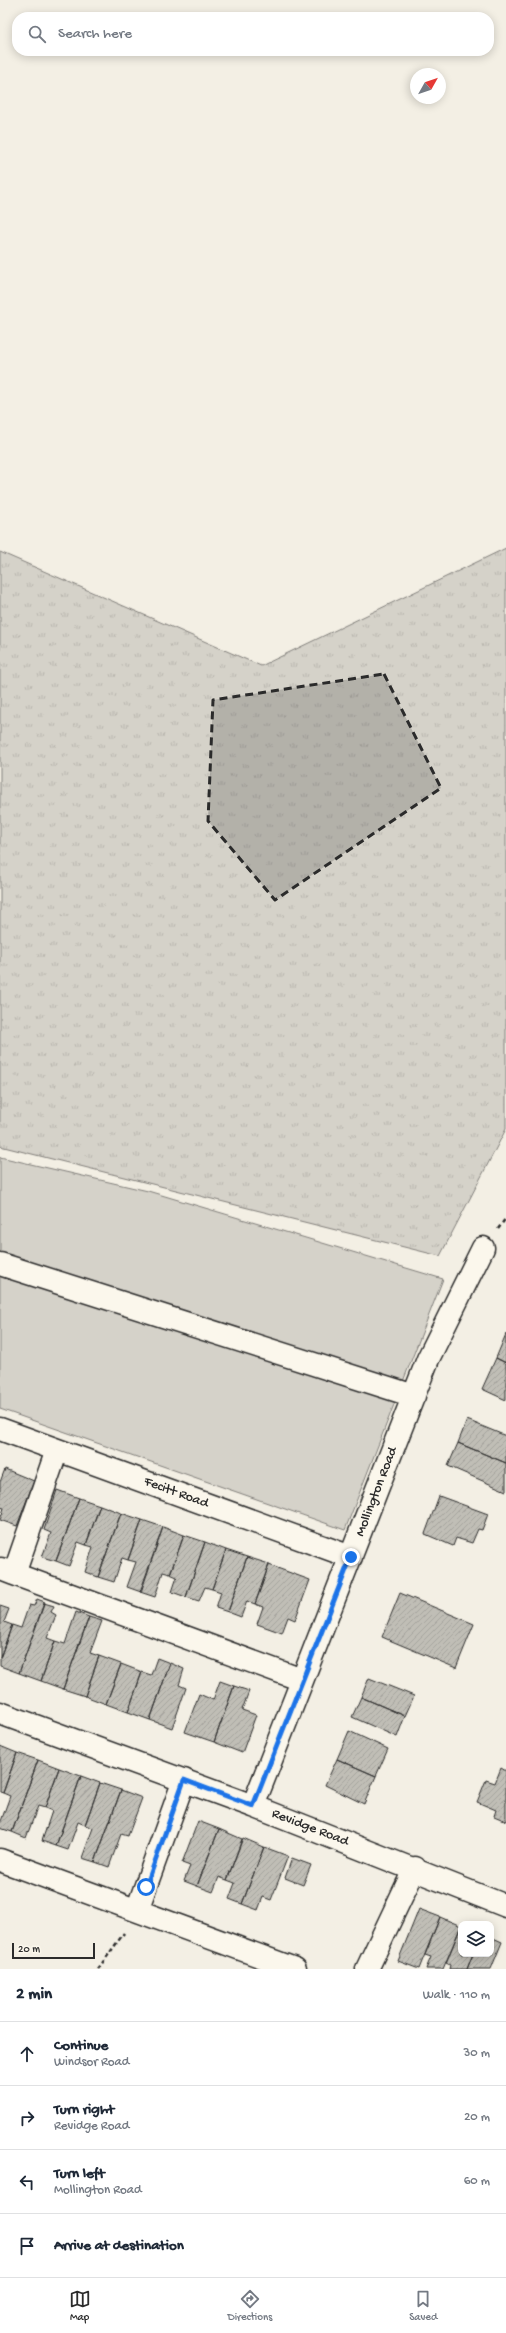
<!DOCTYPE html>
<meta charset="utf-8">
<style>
:root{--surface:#fff;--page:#f2f2f3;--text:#1f2937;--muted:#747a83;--line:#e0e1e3;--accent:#2b2b2b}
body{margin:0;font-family:"Gochi Hand",sans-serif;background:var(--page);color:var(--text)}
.controls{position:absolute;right:12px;bottom:12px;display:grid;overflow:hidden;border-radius:8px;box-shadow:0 2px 10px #0003}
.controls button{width:36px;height:36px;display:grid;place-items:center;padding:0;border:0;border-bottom:1px solid var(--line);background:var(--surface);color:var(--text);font:20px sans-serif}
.compass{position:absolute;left:410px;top:68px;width:36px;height:36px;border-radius:50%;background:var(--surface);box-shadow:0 2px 10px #0003;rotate:50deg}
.scale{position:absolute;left:12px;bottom:10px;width:83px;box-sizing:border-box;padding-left:4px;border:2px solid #2b2b2b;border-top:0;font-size:11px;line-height:14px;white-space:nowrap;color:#2b2b2b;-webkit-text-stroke:3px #fbf7ec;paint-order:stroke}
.stop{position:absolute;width:12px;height:12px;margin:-9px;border:3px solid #1a73e8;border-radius:50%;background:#fff}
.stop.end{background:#1a73e8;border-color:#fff;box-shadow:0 1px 4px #0008}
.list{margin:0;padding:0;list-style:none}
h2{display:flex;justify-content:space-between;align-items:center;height:52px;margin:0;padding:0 16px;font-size:17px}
h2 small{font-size:13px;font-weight:400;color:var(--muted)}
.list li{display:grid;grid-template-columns:26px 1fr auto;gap:12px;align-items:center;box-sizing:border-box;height:64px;padding:0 16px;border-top:1px solid var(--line)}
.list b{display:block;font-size:15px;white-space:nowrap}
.list p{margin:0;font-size:13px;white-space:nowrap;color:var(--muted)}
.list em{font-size:13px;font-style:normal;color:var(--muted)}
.icon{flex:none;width:22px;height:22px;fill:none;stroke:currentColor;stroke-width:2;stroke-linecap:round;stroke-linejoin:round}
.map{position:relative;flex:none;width:506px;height:1969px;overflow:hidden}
.search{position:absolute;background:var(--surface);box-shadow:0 2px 10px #0003;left:12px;right:12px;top:12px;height:44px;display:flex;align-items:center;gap:10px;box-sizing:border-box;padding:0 14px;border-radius:16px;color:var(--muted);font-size:15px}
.sheet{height:308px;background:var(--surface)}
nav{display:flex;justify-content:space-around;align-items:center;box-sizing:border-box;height:56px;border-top:1px solid var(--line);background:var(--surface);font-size:11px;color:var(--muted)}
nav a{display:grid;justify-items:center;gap:2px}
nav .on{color:var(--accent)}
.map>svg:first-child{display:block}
</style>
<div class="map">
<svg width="506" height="1969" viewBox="0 0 506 1969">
<defs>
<pattern id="grass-tufts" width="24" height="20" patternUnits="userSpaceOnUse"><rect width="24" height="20" fill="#d5d2c9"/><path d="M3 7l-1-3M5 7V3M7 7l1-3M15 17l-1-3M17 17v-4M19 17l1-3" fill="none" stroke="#b7b4ad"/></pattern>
<pattern id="building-hatch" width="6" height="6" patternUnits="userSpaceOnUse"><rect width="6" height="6" fill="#c0beb6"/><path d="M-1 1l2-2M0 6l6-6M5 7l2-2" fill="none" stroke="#a5a39d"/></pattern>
</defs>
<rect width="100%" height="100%" fill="#f3efe4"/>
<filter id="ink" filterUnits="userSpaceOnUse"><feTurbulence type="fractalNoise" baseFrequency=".025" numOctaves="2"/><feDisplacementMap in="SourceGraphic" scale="8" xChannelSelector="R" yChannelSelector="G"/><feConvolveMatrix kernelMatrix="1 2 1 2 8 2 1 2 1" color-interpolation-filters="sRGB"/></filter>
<g filter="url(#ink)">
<path fill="url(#grass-tufts)" stroke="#807e7a" d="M506,548V1129L440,1256L0,1146V552L261,666Z"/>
<path fill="#d5d2c9" stroke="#807e7a" d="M0,1157L148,1191L443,1279L345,1530L0,1409Z"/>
<path fill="url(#building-hatch)" stroke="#2b2b2b" d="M506,1334V1363L496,1358Z
M496,1358L506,1363V1400L482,1389Z
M467,1420L506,1436V1463L458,1443Z
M458,1443L506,1463V1491L448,1466Z
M5,1469L34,1481L17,1526L0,1520L4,1508L0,1507V1482Z
M57,1490L79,1498L56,1561L42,1557L51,1533L44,1530Z
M439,1496L488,1514L482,1530L478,1529L472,1543L456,1538L453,1546L425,1534Z
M79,1498L100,1505L86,1545L78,1542L69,1566L56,1561Z
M100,1505L121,1513L98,1577L85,1572L93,1547L86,1545Z
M121,1513L142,1520L128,1560L122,1558L114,1582L98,1577Z
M142,1520L163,1527L141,1592L127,1587L136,1562L128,1560Z
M163,1527L184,1535L170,1574L163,1572L155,1597L140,1592Z
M184,1535L205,1542L186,1597L172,1592L177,1577L170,1574Z
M205,1542L226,1550L212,1589L205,1587L199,1601L186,1597Z
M226,1550L247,1557L228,1612L216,1608L221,1592L212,1589Z
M247,1557L269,1564L255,1604L247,1601L241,1617L228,1612Z
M269,1565L310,1580L295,1620L288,1617L282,1633L257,1624L263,1607L255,1604Z
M400,1593L474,1624L456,1668L382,1637Z
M37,1599L45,1602L19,1673L0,1666V1658L12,1625L21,1628L29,1605L34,1606Z
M44,1603L54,1606L51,1612L56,1615L47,1638L55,1641L41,1681L19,1673Z
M0,1606L9,1609L4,1622L12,1625L0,1658Z
M76,1612L89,1617L63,1689L41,1681L55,1641L65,1644Z
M89,1617L102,1621L90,1653L99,1656L85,1696L63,1689Z
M99,1656L121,1664L106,1704L85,1696Z
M157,1658L170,1663L150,1720L128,1712L142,1672L151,1675Z
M170,1663L184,1669L179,1685L186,1688L172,1728L150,1720Z
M121,1664L142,1672L128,1712L106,1704Z
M369,1678L414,1696L405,1716L361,1697Z
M220,1681L234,1686L214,1742L185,1732L199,1694L213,1700Z
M234,1686L249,1691L242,1710L256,1715L242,1753L214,1742Z
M361,1697L405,1716L397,1737L352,1717Z
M349,1731L388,1749L376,1776L337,1759Z
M0,1746L17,1753L3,1793L0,1792Z
M17,1753L38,1760L12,1832L0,1828V1824L10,1796L3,1793Z
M337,1759L376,1776L364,1804L325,1785Z
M38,1760L59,1768L45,1808L38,1806L26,1838L12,1832Z
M59,1768L81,1776L56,1846L42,1841L52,1811L45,1808Z
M501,1768L506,1771V1821L494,1816L496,1810L477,1802L486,1780L495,1783Z
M81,1776L100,1783L85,1825L78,1822L68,1850L56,1846Z
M100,1783L121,1790L95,1862L82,1858L93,1828L85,1825Z
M121,1790L142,1798L128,1836L121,1834L109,1867L95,1862Z
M198,1821L219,1829L197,1886L184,1881L190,1866L182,1863Z
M219,1829L242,1839L227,1880L219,1877L213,1892L197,1886Z
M243,1838L264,1847L242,1904L229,1899L235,1883L227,1880Z
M264,1847L288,1856L271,1900L263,1897L258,1910L242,1904Z
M292,1858L311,1865L303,1885L285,1878Z
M419,1909L440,1917L419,1969L398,1961Z
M440,1917L461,1926L443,1969H426L431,1957L425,1955Z
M461,1926V1954H473L467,1969H449L450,1965L446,1963Z
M491,1937L502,1942L491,1969H467L473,1954H491Z"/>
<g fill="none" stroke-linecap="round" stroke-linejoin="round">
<g stroke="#2b2b2b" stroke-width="25">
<path id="minor" d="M0,1264L414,1396
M0,1429L351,1557
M1,1569L14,1574L57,1450
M14,1574L302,1680
M0,1713L253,1806L506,1906
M253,1806L428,1359L483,1248
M0,1860L295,1969
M137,1910L184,1780
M367,1969L415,1868"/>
</g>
<path stroke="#2b2b2b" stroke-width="2.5" stroke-dasharray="4 3" stroke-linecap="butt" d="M498,1229L506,1218
M98,1969L124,1933"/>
<use href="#minor" stroke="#fbf7ec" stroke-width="22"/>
</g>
</g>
<g fill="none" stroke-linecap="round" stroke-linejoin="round" filter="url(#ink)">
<path stroke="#1a73e8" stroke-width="5" d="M146,1887L184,1780L253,1806L351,1557"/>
</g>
<path fill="#2b2b2b" fill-opacity="0.2" stroke="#2b2b2b" stroke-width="3" stroke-dasharray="8 5" stroke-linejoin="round" d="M384,674L441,788L275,900L208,821L213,700Z"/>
<g text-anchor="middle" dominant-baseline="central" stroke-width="3" stroke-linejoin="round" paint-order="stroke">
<g font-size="14" fill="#2b2b2b" stroke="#fbf7ec">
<text transform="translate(377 1492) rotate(-69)">Mollington Road</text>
<text transform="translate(176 1493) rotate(20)">Fecitt Road</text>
<text transform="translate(310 1828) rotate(21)">Revidge Road</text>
</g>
</g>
</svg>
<div class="controls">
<button><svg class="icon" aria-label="layers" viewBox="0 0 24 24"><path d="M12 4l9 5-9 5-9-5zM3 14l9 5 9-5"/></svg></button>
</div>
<svg class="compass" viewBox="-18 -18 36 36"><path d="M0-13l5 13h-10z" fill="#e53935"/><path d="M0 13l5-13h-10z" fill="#747a83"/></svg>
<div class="scale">20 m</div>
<div class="stop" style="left:146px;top:1887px"></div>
<div class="stop end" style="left:351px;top:1557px"></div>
<div class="search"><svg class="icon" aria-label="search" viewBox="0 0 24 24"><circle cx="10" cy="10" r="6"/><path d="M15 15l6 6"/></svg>Search here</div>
</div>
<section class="sheet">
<h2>2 min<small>Walk · 110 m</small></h2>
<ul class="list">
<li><svg class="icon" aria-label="ahead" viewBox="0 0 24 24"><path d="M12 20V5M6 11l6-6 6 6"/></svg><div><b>Continue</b><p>Windsor Road</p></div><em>30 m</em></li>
<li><svg class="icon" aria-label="right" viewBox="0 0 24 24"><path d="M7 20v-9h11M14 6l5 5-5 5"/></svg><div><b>Turn right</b><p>Revidge Road</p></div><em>20 m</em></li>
<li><svg class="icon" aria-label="left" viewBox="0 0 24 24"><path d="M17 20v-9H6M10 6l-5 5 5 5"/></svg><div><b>Turn left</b><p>Mollington Road</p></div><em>60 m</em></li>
<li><svg class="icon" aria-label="arrive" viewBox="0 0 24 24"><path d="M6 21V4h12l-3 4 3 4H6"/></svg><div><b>Arrive at destination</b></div></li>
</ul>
</section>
<nav>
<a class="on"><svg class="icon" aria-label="map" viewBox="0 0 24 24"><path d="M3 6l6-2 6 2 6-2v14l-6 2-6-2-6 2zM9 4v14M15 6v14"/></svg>Map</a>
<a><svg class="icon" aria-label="directions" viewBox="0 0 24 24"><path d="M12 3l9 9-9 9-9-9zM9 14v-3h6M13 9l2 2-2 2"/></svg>Directions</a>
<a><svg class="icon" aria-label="saved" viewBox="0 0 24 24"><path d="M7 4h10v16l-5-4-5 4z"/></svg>Saved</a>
</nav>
